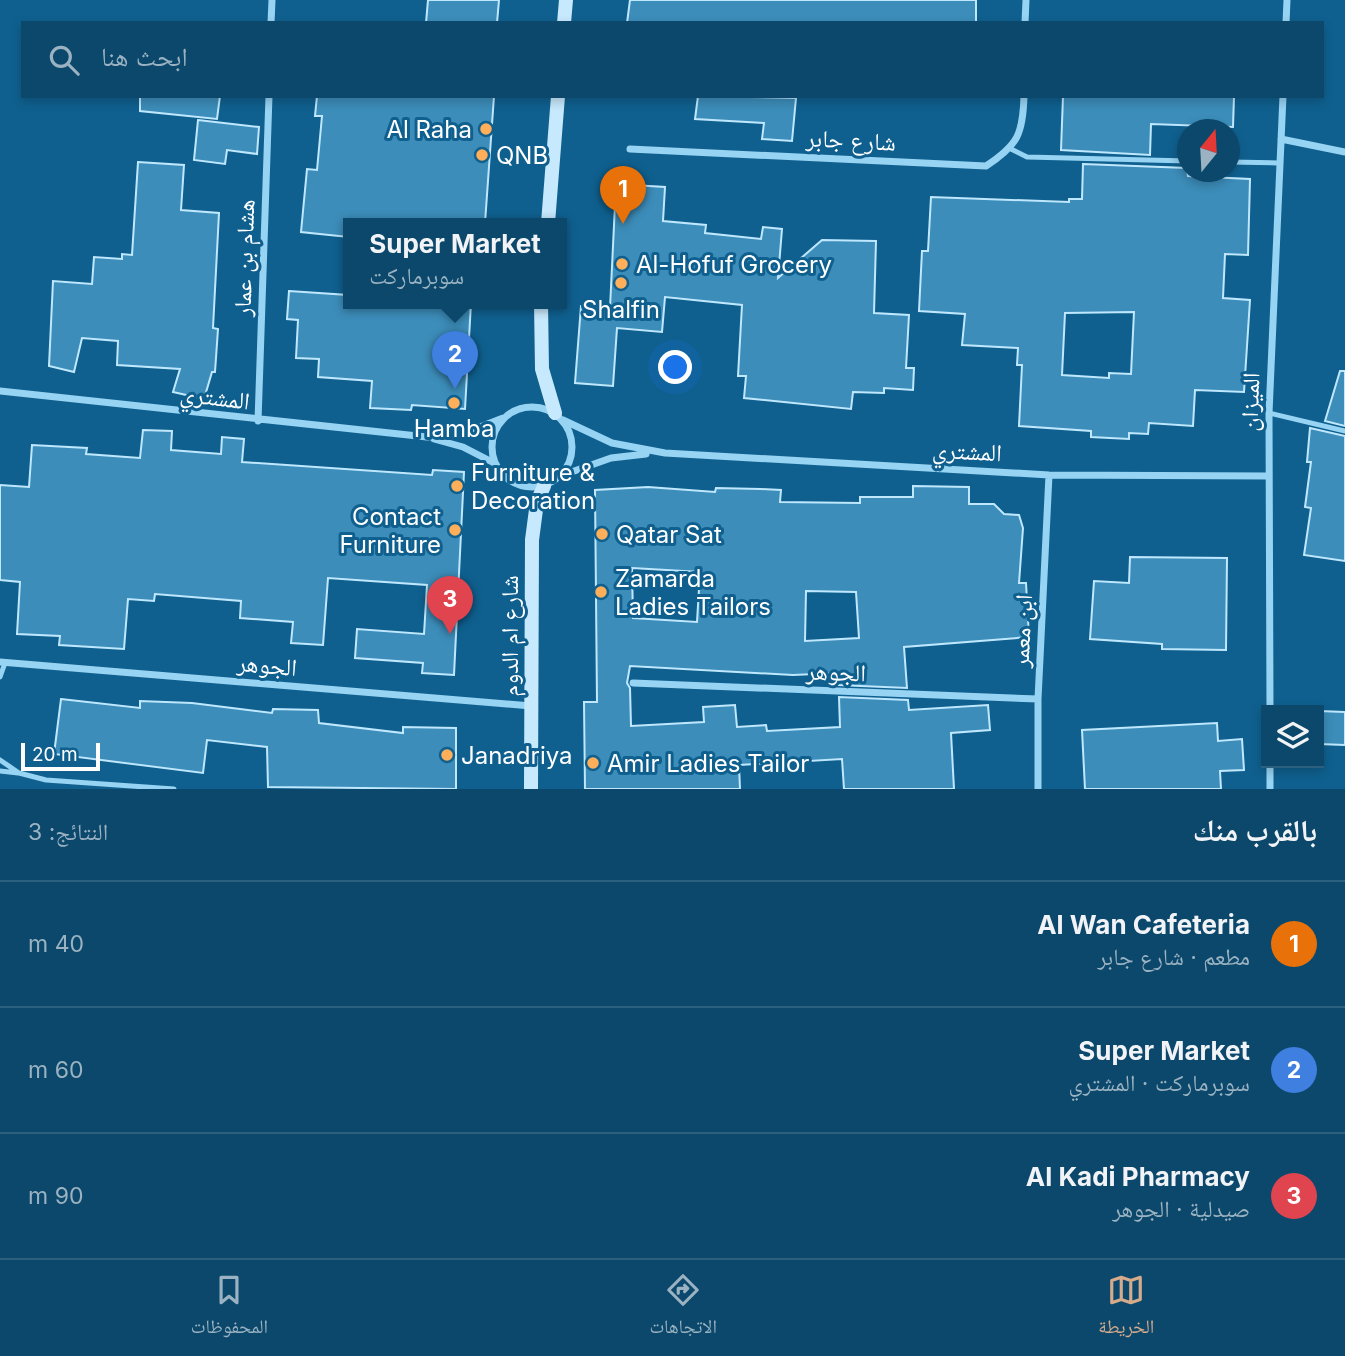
<!DOCTYPE html>
<html lang="ar">
<meta charset="utf-8">
<style>
:root{--surface:#0b486b;--page:#144f71;--text:#f1f3f6;--muted:#9ab2c1;--line:#2b607e;--accent:#d6ab8b}
body{margin:0;font-family:Inter,"Noto Naskh Arabic",sans-serif;background:var(--page);color:var(--text);direction:rtl}
.controls{position:absolute;right:21px;bottom:21px;display:grid;overflow:hidden;border-radius:0px;box-shadow:0 4px 10px #0003}
.controls button{width:63px;height:63px;display:grid;place-items:center;padding:0;border:0;border-bottom:2px solid var(--line);background:var(--surface);color:var(--text);font:35px sans-serif}
.compass{position:absolute;left:1177px;top:119px;width:63px;height:63px;border-radius:50%;background:var(--surface);box-shadow:0 4px 10px #0003;rotate:18deg}
.scale{position:absolute;left:21px;bottom:18px;width:79px;box-sizing:border-box;padding-left:7px;border:4px solid #fff;border-top:0;font-size:19px;line-height:24px;white-space:nowrap;color:#fff;-webkit-text-stroke:5px #0f608f;paint-order:stroke}
.you{position:absolute;left:676px;top:368px;width:24px;height:24px;margin:-18px;border:5px solid #fff;border-radius:50%;background:#1a73e8;box-shadow:0 0 0 10px #1a73e833}
.badge{display:grid;place-items:center;width:46px;height:46px;border-radius:50%;background:var(--accent);color:#fff;font-size:23px;font-weight:700}
.pin{position:absolute;translate:-50% -58px;filter:drop-shadow(0 2px 4px #0008)}
.pin::after{content:'';position:absolute;top:37px;width:24px;height:21px;background:inherit;clip-path:polygon(0 0,100% 0,50% 100%)}
.popup{position:absolute;left:343px;top:218px;width:224px;height:91px;box-sizing:border-box;display:grid;place-content:center;border-radius:0px;background:var(--surface);filter:drop-shadow(0 2px 5px #0005);font-size:23px;white-space:nowrap;color:var(--muted)}
.popup b{font-size:26px;color:var(--text)}
.popup::after{content:'';position:absolute;left:50%;top:100%;margin-left:-14px;border:14px solid transparent;border-top-color:var(--surface)}
.list{margin:0;padding:0;list-style:none}
h2{display:flex;justify-content:space-between;align-items:center;height:91px;margin:0;padding:0 28px;font-size:30px}
h2 small{font-size:23px;font-weight:400;color:var(--muted)}
.list li{display:grid;grid-template-columns:46px 1fr auto;gap:21px;align-items:center;box-sizing:border-box;height:126px;padding:0 28px;border-top:2px solid var(--line)}
.list b{display:block;font-size:26px;white-space:nowrap}
.list p{margin:0;font-size:23px;white-space:nowrap;color:var(--muted)}
.list em{font-size:23px;font-style:normal;color:var(--muted)}
.icon{flex:none;width:38px;height:38px;fill:none;stroke:currentColor;stroke-width:2;stroke-linecap:round;stroke-linejoin:round}
.map{position:relative;flex:none;width:1345px;height:789px;overflow:hidden;direction:ltr}
.search{position:absolute;background:var(--surface);box-shadow:0 4px 10px #0003;left:21px;right:21px;top:21px;height:77px;display:flex;align-items:center;gap:18px;box-sizing:border-box;padding:0 24px;border-radius:0px;color:var(--muted);font-size:26px}
.sheet{height:469px;background:var(--surface)}
nav{display:flex;justify-content:space-around;align-items:center;box-sizing:border-box;height:98px;border-top:2px solid var(--line);background:var(--surface);font-size:19px;color:var(--muted)}
nav a{display:grid;justify-items:center;gap:4px}
nav .on{color:var(--accent)}
.map>svg:first-child{display:block}
</style>
<div class="map">
<svg width="1345" height="789" viewBox="0 0 1345 789">
<rect width="100%" height="100%" fill="#0f608f"/>
<path fill="#3c8dba" stroke="#bfe8fe" stroke-width="2" fill-rule="evenodd" d="M428,0H499L497,23H426Z
M630,0H976V23H627Z
M140,96H220L217,119L140,111Z
M317,96H494L485,223H348V237L301,232L307,169L317,170L322,116H315Z
M698,96L796,98L792,141L762,139L764,123L695,119Z
M1063,96H1234L1233,127L1151,124L1150,155L1061,150Z
M198,120L259,127L257,154L227,150L225,164L194,160Z
M138,162L184,165L181,210L219,213L213,328L218,329L215,372H212L204,399L173,392L180,369L117,365L118,341L82,338L74,372L49,366L53,281L92,284L94,257L122,259V254L132,255Z
M1083,164L1187,168L1188,176L1250,179L1248,255L1225,254L1223,298L1250,300L1244,392L1195,390L1193,426L1149,423L1148,434L1129,433V439L1091,437V431L1019,426L1022,365H1017L1018,348L962,345L965,314L919,311L922,251H928L931,197L1069,202V199H1082ZM1134,312L1131,374L1109,373V378L1062,375L1065,313Z
M616,184L665,187L663,221L706,225L705,233L761,239L763,227L782,229L778,278L822,240L876,241L874,313L909,315L906,368H914L913,390L884,388V393L853,392L851,409L744,398L746,376H738L742,305L665,297L662,332L617,328L613,386L575,383L581,306L610,308Z
M289,291L348,295V303H471L465,409L412,405L411,410L370,408L372,381L318,377L319,359L296,358L298,320L287,319Z
M1340,371H1345V426L1325,421Z
M1310,428L1345,436V561L1304,555L1311,508L1305,507L1311,462H1307Z
M143,430L172,431L171,450L221,454L222,437L244,439L242,462L432,475L433,470L464,472L454,675L422,673L423,663L355,658L357,629L424,634L427,585L328,578L323,645L291,643L293,622L240,618L241,601L155,594L154,601L128,599L124,649L59,645L60,636L17,634L20,582L0,580V485L29,487L32,445L87,448L86,454L140,458Z
M913,486L969,487V504H994L1004,514L1019,515L1023,528L1019,583H1026L1029,637L904,647L907,688L838,685L837,673L793,675L630,666L627,683L630,688L631,726L704,722L703,707L735,705L737,727L766,725L767,731L840,727L839,697L908,700L909,710L988,705L990,730L951,733L954,789H844L842,759L739,765L740,789H585L584,702H597L595,490L648,487L715,492L716,488L761,489L781,490L780,502L860,503V497H913ZM632,568L700,572L697,622L633,618ZM806,591L856,592L859,638L805,641Z
M1130,557L1227,558L1226,650L1162,649V644L1090,639L1094,581L1129,583Z
M61,699L140,708V701L192,703L272,713L273,709L318,710L319,723L403,733V727L456,728V789L268,787L267,747L207,740L203,773L54,754Z
M1319,711L1345,712V745L1319,744Z
M1217,723L1218,741L1242,739L1244,770L1220,771L1221,789H1085L1082,730Z"/>
<g fill="none" stroke-linecap="round" stroke-linejoin="round">
<path stroke="#97d3f3" stroke-width="5" d="M1011,149L1027,157L1188,161
M1230,162L1279,163
M1269,413L1345,431
M0,677L5,663
M0,760L19,773L46,780L174,789
M0,771L18,773"/>
<path stroke="#97d3f3" stroke-width="7" d="M271,23L272,0
M1025,23L1026,0
M1286,23L1287,0
M1281,139L1345,152
M630,149L986,166C1018,145 1023,134 1024,96
M0,391L427,437L467,432L503,418
M492 447a40 40 0 1 1 80 0a40 40 0 1 1-80 0Z
M563,420L612,443L665,453L1049,475L1268,476
M258,421L269,96
M434,439L463,447L496,464
M563,475L611,458L646,454
M0,662L531,706
M633,683L1038,699
M1270,710L1269,413L1283,96
M1270,763V789
M1038,789V699L1049,475"/>
<path stroke="#c7e9fd" stroke-width="14" d="M564,23L566,0
M548,223L558,96
M541,303L542,369L555,413
M531,789L532,540L537,502L544,486"/>
</g>
<g fill="#ffaf5a" stroke="#0f608f" stroke-width="2.5">
<circle cx="486" cy="129" r="7"/>
<circle cx="482" cy="155" r="7"/>
<circle cx="622" cy="264" r="7"/>
<circle cx="621" cy="283" r="7"/>
<circle cx="454" cy="403" r="7"/>
<circle cx="457" cy="486" r="7"/>
<circle cx="455" cy="530" r="7"/>
<circle cx="602" cy="534" r="7"/>
<circle cx="601" cy="592" r="7"/>
<circle cx="447" cy="755" r="7"/>
<circle cx="593" cy="763" r="7"/>
</g>
<g text-anchor="middle" dominant-baseline="central" stroke-width="6" stroke-linejoin="round" paint-order="stroke">
<g font-size="24" fill="#fff" stroke="#0f608f" text-anchor="start">
<text x="472" y="129" text-anchor="end">Al Raha</text>
<text x="496" y="155">QNB</text>
<text x="636" y="264">Al-Hofuf Grocery</text>
<text x="621" y="309" text-anchor="middle">Shalfin</text>
<text x="454" y="428" text-anchor="middle">Hamba</text>
<text x="471" y="472">Furniture &amp;<tspan x="471" dy="28">Decoration</tspan></text>
<text x="441" y="516" text-anchor="end">Contact<tspan x="441" dy="28">Furniture</tspan></text>
<text x="616" y="534">Qatar Sat</text>
<text x="615" y="578">Zamarda<tspan x="615" dy="28">Ladies Tailors</tspan></text>
<text x="461" y="755">Janadriya</text>
<text x="607" y="763">Amir Ladies Tailor</text>
</g>
<g font-size="24" fill="#fff" stroke="#0f608f">
<text transform="translate(851 140) rotate(3)">شارع جابر</text>
<text transform="translate(244 258) rotate(-88)">هشام بن عمار</text>
<text transform="translate(215 397) rotate(7)">المشتري</text>
<text transform="translate(1250 402) rotate(-88)">الميزان</text>
<text transform="translate(967 451) rotate(3)">المشتري</text>
<text transform="translate(1022 631) rotate(-87)">ابن معمر</text>
<text transform="translate(509 636) rotate(-90)">شارع ام الدوم</text>
<text transform="translate(267 665) rotate(5)">الجوهر</text>
<text transform="translate(836 672) rotate(2)">الجوهر</text>
</g>
</g>
</svg>
<div class="controls">
<button><svg class="icon" aria-label="layers" viewBox="0 0 24 24"><path d="M12 4l9 5-9 5-9-5zM3 14l9 5 9-5"/></svg></button>
</div>
<svg class="compass" viewBox="-18 -18 36 36"><path d="M0-13l5 13h-10z" fill="#e53935"/><path d="M0 13l5-13h-10z" fill="#9ab2c1"/></svg>
<div class="scale">20 m</div>
<div class="you"></div>
<div class="pin badge" style="left:623px;top:224px;background:#e8710a">1</div>
<div class="pin badge" style="left:455px;top:389px;background:#3f7fe0">2</div>
<div class="popup"><b>Super Market</b>سوبرماركت</div>
<div class="pin badge" style="left:450px;top:634px;background:#e0444e">3</div>
<div class="search"><svg class="icon" aria-label="search" viewBox="0 0 24 24"><circle cx="10" cy="10" r="6"/><path d="M15 15l6 6"/></svg>ابحث هنا</div>
</div>
<section class="sheet">
<h2>بالقرب منك<small>النتائج: 3</small></h2>
<ul class="list">
<li><span class="badge" style="background:#e8710a">1</span><div><b>Al Wan Cafeteria</b><p>مطعم · شارع جابر</p></div><em>40 m</em></li>
<li><span class="badge" style="background:#3f7fe0">2</span><div><b>Super Market</b><p>سوبرماركت · المشتري</p></div><em>60 m</em></li>
<li><span class="badge" style="background:#e0444e">3</span><div><b>Al Kadi Pharmacy</b><p>صيدلية · الجوهر</p></div><em>90 m</em></li>
</ul>
</section>
<nav>
<a class="on"><svg class="icon" aria-label="map" viewBox="0 0 24 24"><path d="M3 6l6-2 6 2 6-2v14l-6 2-6-2-6 2zM9 4v14M15 6v14"/></svg>الخريطة</a>
<a><svg class="icon" aria-label="directions" viewBox="0 0 24 24"><path d="M12 3l9 9-9 9-9-9zM9 14v-3h6M13 9l2 2-2 2"/></svg>الاتجاهات</a>
<a><svg class="icon" aria-label="saved" viewBox="0 0 24 24"><path d="M7 4h10v16l-5-4-5 4z"/></svg>المحفوظات</a>
</nav>
